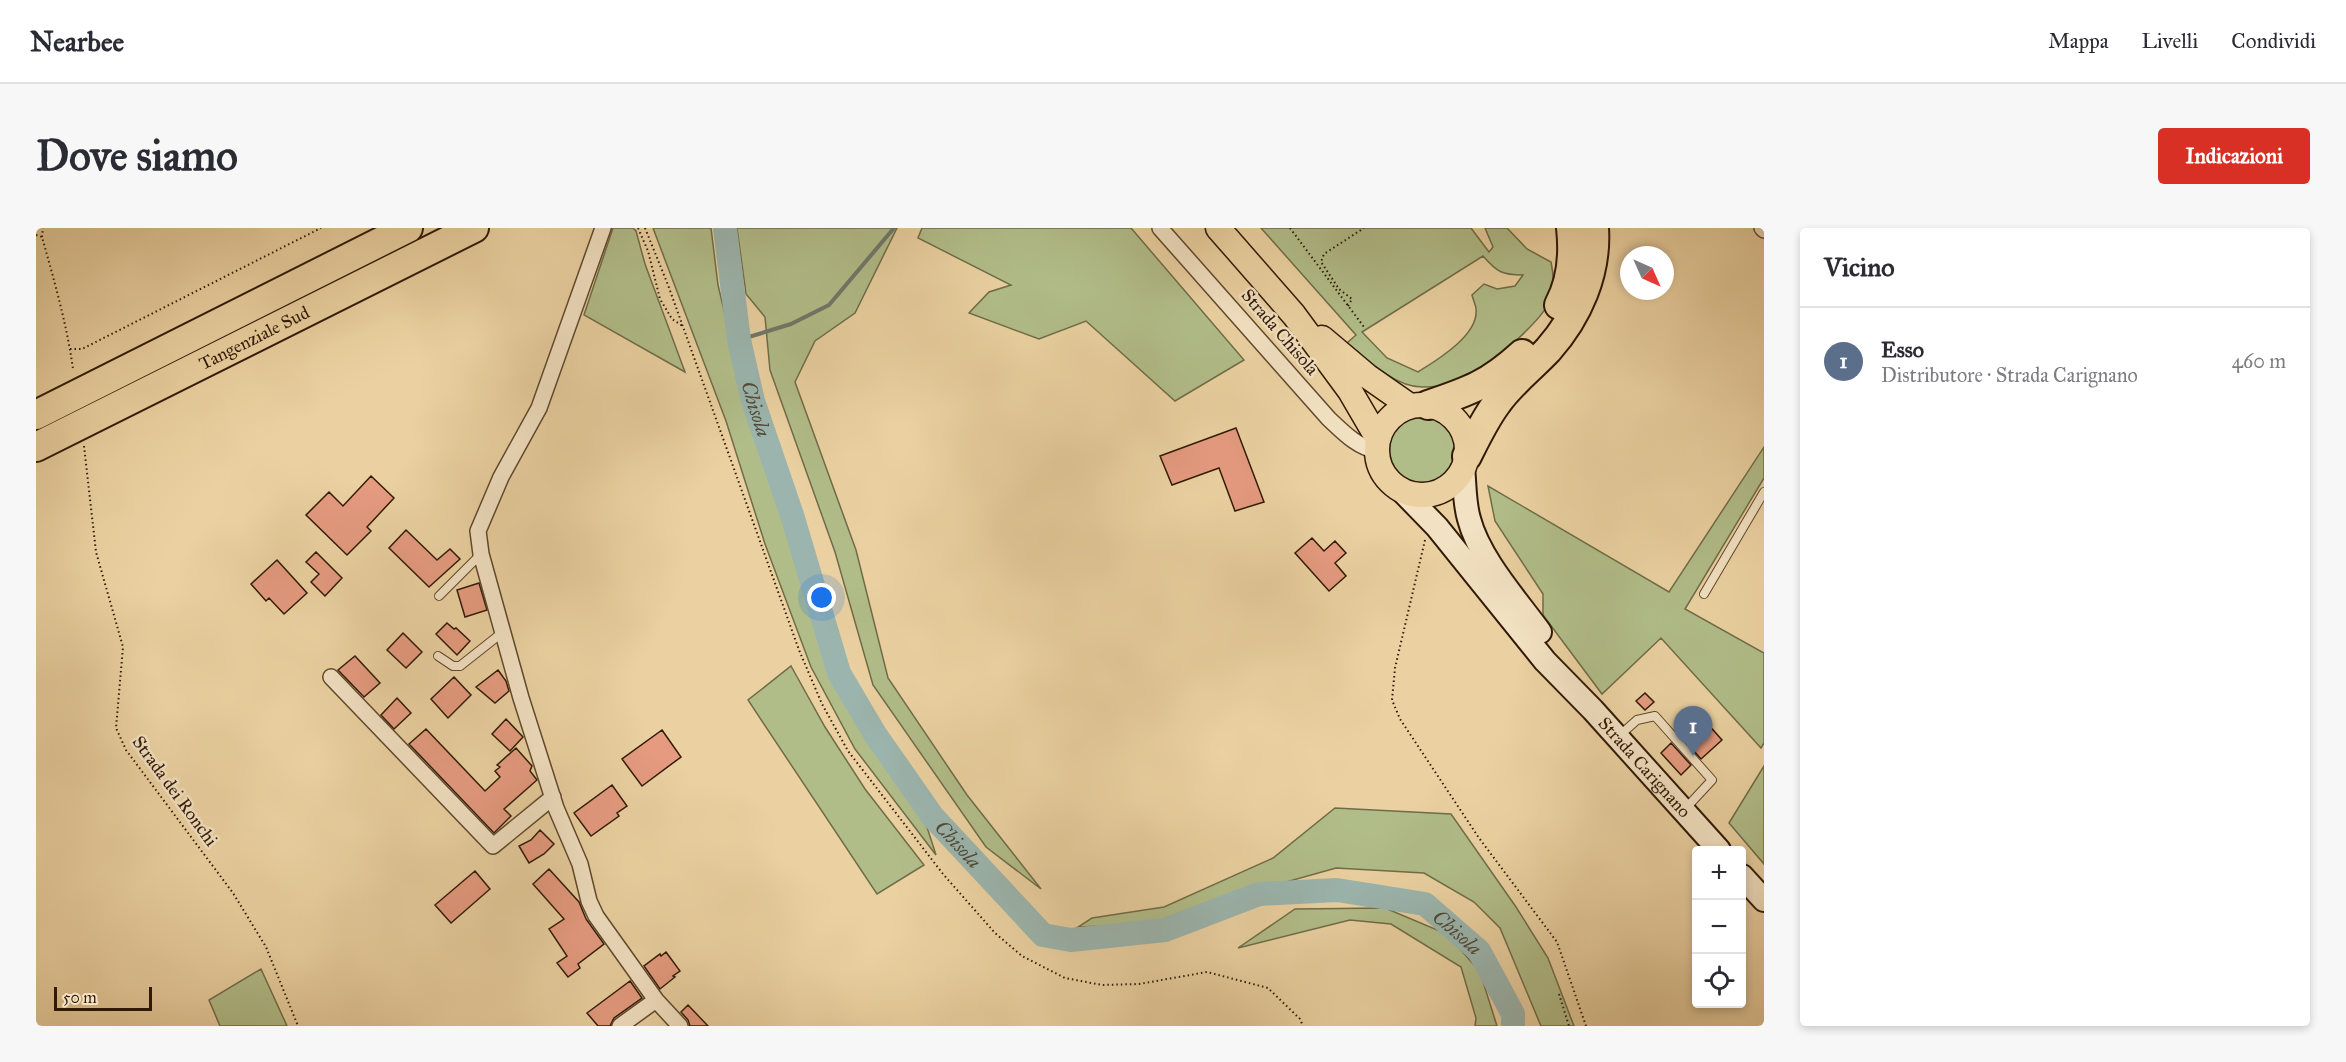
<!DOCTYPE html>
<html lang="it">
<meta charset="utf-8">
<style>
:root{--surface:#fff;--page:#f7f7f7;--text:#2b2b33;--muted:#7c7c81;--line:#e1e1e2;--accent:#d93025}
body{margin:0;font-family:"IM FELL Great Primer",serif;background:var(--page);color:var(--text)}
.controls{position:absolute;right:18px;bottom:18px;display:grid;overflow:hidden;border-radius:6px;box-shadow:0 3px 9px #0003}
.controls button{width:54px;height:54px;display:grid;place-items:center;padding:0;border:0;border-bottom:2px solid var(--line);background:var(--surface);color:var(--text);font:30px sans-serif}
.compass{position:absolute;left:1584px;top:18px;width:54px;height:54px;border-radius:50%;background:var(--surface);box-shadow:0 3px 9px #0003;rotate:135deg}
.scale{position:absolute;left:18px;bottom:15px;width:98px;box-sizing:border-box;padding-left:6px;border:3px solid #301a07;border-top:0;font-size:16px;line-height:21px;white-space:nowrap;color:#301a07;-webkit-text-stroke:4px #f2e1c2;paint-order:stroke}
.you{position:absolute;left:786px;top:370px;width:21px;height:21px;margin:-15px;border:4px solid #fff;border-radius:50%;background:#1a73e8;box-shadow:0 0 0 9px #1a73e833}
.badge{display:grid;place-items:center;width:39px;height:39px;border-radius:50%;background:var(--accent);color:#fff;font-size:20px;font-weight:700}
.pin{position:absolute;translate:-50% -50px;filter:drop-shadow(0 2px 3px #0008)}
.pin::after{content:'';position:absolute;top:32px;width:21px;height:18px;background:inherit;clip-path:polygon(0 0,100% 0,50% 100%)}
.list{margin:0;padding:0;list-style:none}
h2{display:flex;justify-content:space-between;align-items:center;height:78px;margin:0;padding:0 24px;font-size:26px}
h2 small{font-size:20px;font-weight:400;color:var(--muted)}
.list li{display:grid;grid-template-columns:39px 1fr auto;gap:18px;align-items:center;box-sizing:border-box;height:108px;padding:0 24px;border-top:2px solid var(--line)}
.list b{display:block;font-size:22px;white-space:nowrap}
.list p{margin:0;font-size:20px;white-space:nowrap;color:var(--muted)}
.list em{font-size:20px;font-style:normal;color:var(--muted)}
.icon{flex:none;width:33px;height:33px;fill:none;stroke:currentColor;stroke-width:2;stroke-linecap:round;stroke-linejoin:round}
.map{position:relative;flex:none;width:1728px;height:798px;overflow:hidden;border-radius:6px}
header{display:flex;align-items:center;gap:36px;box-sizing:border-box;height:84px;padding:0 30px;background:var(--surface);border-bottom:2px solid var(--line)}
header strong{font-size:28px}
nav{display:flex;gap:33px;margin-inline-start:auto;font-size:21px}
.intro{display:flex;align-items:center;justify-content:space-between;box-sizing:border-box;height:144px;padding:0 36px}
h1{margin:0;font-size:42px}
.button{padding:15px 27px;border-radius:6px;background:var(--accent);color:#fff;font-size:21px;font-weight:700}
main{display:flex;gap:36px;padding:0 36px}
aside{flex:1;background:var(--surface);border-radius:6px;box-shadow:0 3px 9px #0003}
.map>svg:first-child{display:block}
</style>
<header>
<strong>Nearbee</strong>
<nav><a>Mappa</a><a>Livelli</a><a>Condividi</a></nav>
</header>
<div class="intro"><h1>Dove siamo</h1><a class="button">Indicazioni</a></div>
<main>
<div class="map">
<svg width="1728" height="798" viewBox="0 0 1728 798">
<rect width="100%" height="100%" fill="#ebd1a1"/>
<filter id="stains"><feTurbulence type="fractalNoise" baseFrequency=".00333" numOctaves="4"/><feColorMatrix values="0 0 0 0 .2 0 0 0 0 .09 0 0 0 0 .02 0 0 0 .5 -.17"/></filter>
<radialGradient id="worn" r=".72"><stop offset=".6" stop-color="#630" stop-opacity="0"/><stop offset="1" stop-color="#630" stop-opacity=".3"/></radialGradient>
<path fill="#b1bd89" stroke="#706c48" stroke-width="1.5" fill-rule="evenodd" d="M577,0H597L600,3L609,36L649,144L548,87Z
M617,0H675L682,57L713,188L755,313L790,436L831,513L890,596L900,627L819,521L775,439L729,316L690,193Z
M701,0H861L819,85L779,113L759,154L820,322L852,450L931,567L1005,661L950,619L837,457L799,324L734,142L729,89L710,66Z
M886,0H1095L1208,132L1139,173L1050,93L1003,111L933,85L953,64L975,57L882,10Z
M1225,0H1435L1453,24L1457,19L1449,0H1471L1491,21L1515,34C1518,48 1519,62 1513,75C1502,96 1445,147 1423,154C1412,157 1397,159 1386,159C1359,159 1331,132 1311,115L1320,107ZM1447,28C1461,44 1466,47 1487,47L1479,58L1461,61L1448,56L1436,67C1437,72 1440,77 1440,81C1443,107 1401,132 1382,144L1351,130L1326,104Z
M1352 221a34 34 0 1 1 68 0a34 34 0 1 1-68 0Z
M1728,219V250L1649,381L1728,425V515L1725,520L1625,410L1566,466L1507,387V366L1459,293L1452,258L1633,364Z
M755,438L789,499L829,561L888,637L841,666L712,472Z
M1728,538V636L1693,595Z
M1299,580L1415,586L1480,679L1512,730L1538,798H1505L1464,700L1438,674L1388,645L1300,640L1232,659L1128,695L1042,699L1056,690L1128,679L1237,630Z
M1349,680L1411,706L1444,744L1461,798H1439L1440,790L1425,739L1355,696L1314,692L1202,720L1259,681Z
M225,741L251,798H184L173,772Z"/>
<g fill="none" stroke-linecap="round" stroke-linejoin="round">
<path stroke="#70776b" stroke-width="4" d="M703,112L755,96L793,77L858,0"/>
<path stroke="#9bb5ae" stroke-width="24" id="s1" d="M689,0L703,112L717,173L756,287L803,445L839,506L897,589L1007,707L1035,712L1129,702L1223,666L1301,662L1389,676L1443,723L1477,786V798"/>
</g>
<path fill="#e69b80" stroke="#301a07" stroke-width="1.5" d="M1200,200L1228,274L1199,283L1183,240L1136,257L1124,228Z
M335,248L358,270L331,299L335,303L311,327L270,287L293,264L307,278Z
M370,302L401,332L414,321L424,331L393,359L353,320Z
M1276,310L1288,323L1299,313L1310,325L1299,335L1310,348L1293,363L1259,325Z
M280,324L306,350L289,368L275,354L283,346L270,334Z
M241,332L271,365L248,386L233,370L230,373L215,356Z
M443,355L451,382L429,389L421,362Z
M411,395L418,401L420,400L434,413L421,427L400,406Z
M367,405L386,424L370,440L351,422Z
M319,428L344,455L328,469L302,442Z
M462,442L470,453L473,463L459,475L440,459Z
M418,449L435,467L412,490L395,471Z
M1609,465L1618,474L1609,482L1600,473Z
M361,470L375,485L358,501L345,487Z
M1662,485L1686,512L1665,531L1641,504Z
M470,491L487,509L474,523L456,506Z
M390,501L449,563L464,549L459,543L464,539L461,537L480,520L496,538L494,543L501,552L468,581L475,588L458,605L373,516Z
M626,502L645,529L606,558L586,531Z
M1635,515L1655,537L1645,547L1625,525Z
M576,557L591,578L581,585L583,588L555,608L538,585Z
M504,602L518,616L508,626L493,635L483,618L495,612Z
M513,641L543,674L550,691L568,716L542,736L544,740L532,749L521,735L531,728L513,701L528,691L497,656Z
M439,643L454,661L415,695L399,677Z
M630,724L644,743L637,748L639,749L624,761L608,738L624,726L625,728Z
M594,753L606,770L578,790L574,798H562L551,785Z
M652,777L672,798H654L652,792L645,784Z"/>
<g fill="none" stroke-linecap="round" stroke-linejoin="round">
<g stroke="#5f482e" stroke-width="10">
<path id="service" d="M1668,366L1728,264
M403,368L445,326
M402,428L417,438H424L467,404
M1584,507L1601,492L1619,488L1676,552L1650,580"/>
</g>
<g stroke="#5f482e" stroke-width="18">
<path id="minor" d="M567,0L503,180L465,249L442,303L445,326L485,470L520,580L544,636L553,673L560,688L620,772L644,798
M1124,0L1293,191C1308,205 1321,219 1341,223
M1726,0L1728,2
M295,449L457,618L517,569
M584,798L620,772"/>
</g>
<g stroke="#301a07" stroke-width="26">
<g id="secondary">
<path d="M1427,240C1429,257 1428,274 1433,291C1443,330 1480,371 1504,404"/>
<path id="s2" d="M1366,263L1401,299L1509,433L1557,482L1683,622"/>
<path d="M1706,648L1728,672"/>
</g>
</g>
<g stroke="#301a07" stroke-width="27">
<path id="primary" d="M1182,0L1258,87L1314,163L1342,211
M1286,110L1331,148L1374,178
M1341 222a45 45 0 1 1 90 0a45 45 0 1 1-90 0Z"/>
</g>
<g stroke="#301a07" stroke-width="32">
<g id="motorway">
<path d="M1523,77C1536,53 1538,27 1535,0"/>
<path d="M1392,177C1434,163 1453,156 1486,126"/>
<path d="M0,187L372,0"/>
<path id="s3" d="M0,219L438,0"/>
<path d="M1431,228C1440,210 1449,191 1461,175C1475,155 1495,140 1512,122C1542,88 1561,45 1558,0"/>
</g>
</g>
<path stroke="#301a07" stroke-width="2" stroke-dasharray="1.5 3" stroke-linecap="butt" d="M602,0L612,23L624,71L636,91L648,99
M609,0L632,57L763,422L786,476L812,523L907,646L959,705L986,728L1029,750L1066,757L1103,756L1171,744L1232,760L1264,791L1267,798
M1254,0L1328,99
M0,7L6,9C18,52 31,97 37,141
M6,9L7,0
M1312,78L1316,71L1303,61L1285,34L1288,26L1328,0
M34,121H46L285,0
M48,218L60,324L87,419L80,500L90,522L197,665L230,719L262,798
M1389,312L1359,440L1356,472L1364,491L1443,610L1521,714L1550,798
M1523,766L1533,798"/>
<use href="#service" stroke="#f2e1c2" stroke-width="8"/>
<use href="#minor" stroke="#f2e1c2" stroke-width="15"/>
<use href="#secondary" stroke="#f2e1c2" stroke-width="22"/>
<use href="#primary" stroke="#ebd1a1" stroke-width="24"/>
<use href="#motorway" stroke="#ebd1a1" stroke-width="28"/>
</g>
<g text-anchor="middle" dominant-baseline="central" stroke-width="5" stroke-linejoin="round" paint-order="stroke">
<g font-size="18" fill="#301a07" stroke="#f2e1c2">
<text transform="translate(1244 104) rotate(49)">Strada Chisola</text>
<text stroke="none"><textPath href="#s3" startOffset="244">Tangenziale Sud</textPath></text>
<text stroke="none"><textPath href="#s2" startOffset="368">Strada Carignano</textPath></text>
<text transform="translate(139 563) rotate(54)">Strada dei Ronchi</text>
</g>
<g font-size="20" font-style="italic" fill="#504839" stroke="#f2e1c2">
<text stroke="none"><textPath href="#s1" startOffset="184">Chisola</textPath></text>
<text stroke="none"><textPath href="#s1" startOffset="670">Chisola</textPath></text>
<text stroke="none"><textPath href="#s1" startOffset="1228">Chisola</textPath></text>
</g>
</g>
<rect width="100%" height="100%" filter="url(#stains)"/>
<rect width="100%" height="100%" fill="url(#worn)"/>
</svg>
<div class="controls">
<button>+</button>
<button>−</button>
<button><svg class="icon" aria-label="locate" viewBox="0 0 24 24"><circle cx="12" cy="12" r="6"/><path d="M12 2v4M12 18v4M2 12h4M18 12h4"/></svg></button>
</div>
<svg class="compass" viewBox="-18 -18 36 36"><path d="M0-13l5 13h-10z" fill="#e53935"/><path d="M0 13l5-13h-10z" fill="#7c7c81"/></svg>
<div class="scale">50 m</div>
<div class="you"></div>
<div class="pin badge" style="left:1657px;top:528px;background:#5c6f8a">1</div>
</div>
<aside>
<h2>Vicino<small></small></h2>
<ul class="list">
<li><span class="badge" style="background:#5c6f8a">1</span><div><b>Esso</b><p>Distributore · Strada Carignano</p></div><em>460 m</em></li>
</ul>
</aside>
</main>
